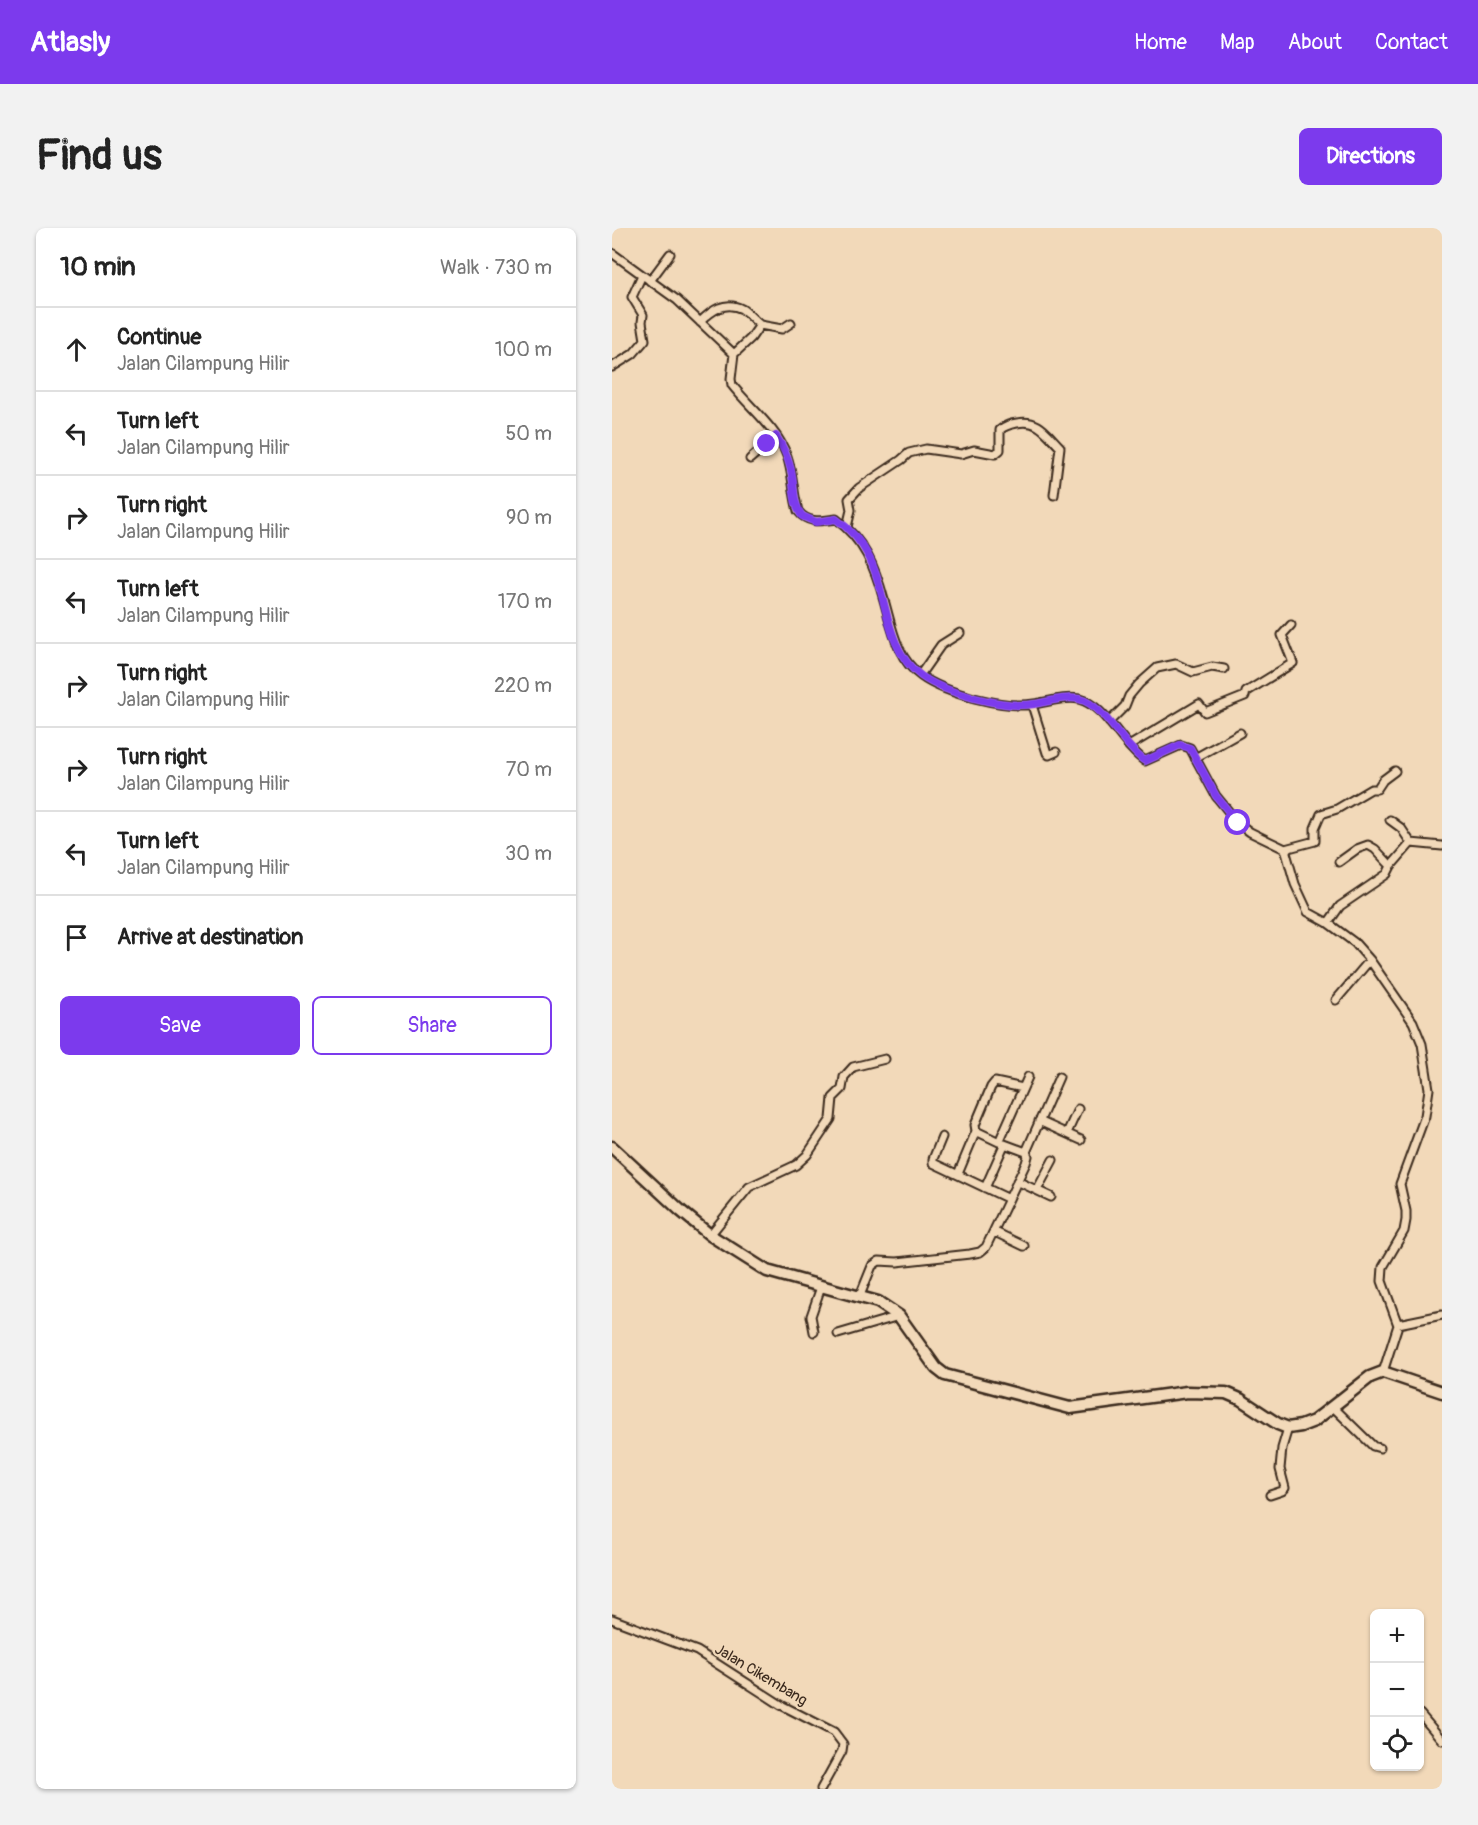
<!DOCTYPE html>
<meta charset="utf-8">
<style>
:root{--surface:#fff;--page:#f2f2f2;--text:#222;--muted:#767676;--line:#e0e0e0;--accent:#7c3aed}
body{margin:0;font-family:Pangolin,sans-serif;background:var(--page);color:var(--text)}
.controls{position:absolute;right:18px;bottom:18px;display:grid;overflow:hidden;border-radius:9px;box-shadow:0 2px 4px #0004}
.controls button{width:54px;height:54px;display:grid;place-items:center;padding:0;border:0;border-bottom:2px solid var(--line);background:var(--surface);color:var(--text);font:30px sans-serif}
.stop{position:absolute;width:18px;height:18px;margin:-14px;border:4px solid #7c3aed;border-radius:50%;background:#fff}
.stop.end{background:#7c3aed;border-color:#fff;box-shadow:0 2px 6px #0008}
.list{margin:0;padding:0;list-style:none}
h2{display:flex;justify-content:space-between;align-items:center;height:78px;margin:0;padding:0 24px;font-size:26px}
h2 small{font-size:20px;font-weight:400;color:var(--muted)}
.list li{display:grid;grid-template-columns:39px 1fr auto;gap:18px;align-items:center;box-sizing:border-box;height:84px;padding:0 24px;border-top:2px solid var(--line)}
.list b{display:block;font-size:22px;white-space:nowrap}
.list p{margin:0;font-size:20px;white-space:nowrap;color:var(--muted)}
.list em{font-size:20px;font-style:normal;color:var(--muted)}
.actions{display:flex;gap:12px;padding:18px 24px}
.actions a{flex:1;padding:14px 0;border:2px solid var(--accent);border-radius:9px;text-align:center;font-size:21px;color:var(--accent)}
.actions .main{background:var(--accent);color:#fff}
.icon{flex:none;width:33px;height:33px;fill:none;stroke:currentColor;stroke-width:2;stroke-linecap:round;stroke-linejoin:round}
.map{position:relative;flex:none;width:830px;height:1561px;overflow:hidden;border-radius:9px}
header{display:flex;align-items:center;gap:36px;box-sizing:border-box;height:84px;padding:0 30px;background:var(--accent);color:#fff}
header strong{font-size:28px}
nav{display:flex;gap:33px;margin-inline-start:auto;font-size:21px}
.intro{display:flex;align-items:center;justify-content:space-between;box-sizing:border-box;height:144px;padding:0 36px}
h1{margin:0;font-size:42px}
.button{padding:15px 27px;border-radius:9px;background:var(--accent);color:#fff;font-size:21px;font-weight:700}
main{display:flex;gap:36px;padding:0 36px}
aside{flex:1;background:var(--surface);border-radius:9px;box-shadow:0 2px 4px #0004}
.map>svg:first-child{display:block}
</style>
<header>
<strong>Atlasly</strong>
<nav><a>Home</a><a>Map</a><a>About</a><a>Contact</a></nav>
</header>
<div class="intro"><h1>Find us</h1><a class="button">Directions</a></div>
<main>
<aside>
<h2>10 min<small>Walk · 730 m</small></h2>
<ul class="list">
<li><svg class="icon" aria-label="ahead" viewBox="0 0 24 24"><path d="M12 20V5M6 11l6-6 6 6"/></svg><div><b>Continue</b><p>Jalan Cilampung Hilir</p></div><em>100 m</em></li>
<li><svg class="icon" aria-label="left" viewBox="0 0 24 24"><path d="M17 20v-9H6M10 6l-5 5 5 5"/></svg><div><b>Turn left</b><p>Jalan Cilampung Hilir</p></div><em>50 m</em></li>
<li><svg class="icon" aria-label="right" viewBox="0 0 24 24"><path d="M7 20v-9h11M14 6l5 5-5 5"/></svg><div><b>Turn right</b><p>Jalan Cilampung Hilir</p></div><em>90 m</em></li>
<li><svg class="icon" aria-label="left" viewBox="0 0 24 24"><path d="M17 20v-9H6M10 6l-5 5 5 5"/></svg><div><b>Turn left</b><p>Jalan Cilampung Hilir</p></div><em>170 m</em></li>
<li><svg class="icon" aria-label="right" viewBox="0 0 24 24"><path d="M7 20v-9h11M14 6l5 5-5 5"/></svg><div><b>Turn right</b><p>Jalan Cilampung Hilir</p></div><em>220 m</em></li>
<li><svg class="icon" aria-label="right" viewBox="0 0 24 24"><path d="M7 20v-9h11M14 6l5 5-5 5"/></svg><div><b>Turn right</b><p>Jalan Cilampung Hilir</p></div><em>70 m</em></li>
<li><svg class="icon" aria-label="left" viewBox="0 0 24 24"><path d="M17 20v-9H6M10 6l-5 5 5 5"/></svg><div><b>Turn left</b><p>Jalan Cilampung Hilir</p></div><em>30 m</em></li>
<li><svg class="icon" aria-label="arrive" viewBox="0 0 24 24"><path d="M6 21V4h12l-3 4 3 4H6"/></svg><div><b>Arrive at destination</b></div></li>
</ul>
<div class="actions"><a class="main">Save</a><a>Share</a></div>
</aside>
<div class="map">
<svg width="830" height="1561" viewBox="0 0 830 1561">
<rect width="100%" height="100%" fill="#f2d9b9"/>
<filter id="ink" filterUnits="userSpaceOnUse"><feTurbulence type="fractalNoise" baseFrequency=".0167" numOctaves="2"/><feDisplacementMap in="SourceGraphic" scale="12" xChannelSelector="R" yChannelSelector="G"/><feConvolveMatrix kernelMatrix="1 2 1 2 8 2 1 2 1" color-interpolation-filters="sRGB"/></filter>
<g filter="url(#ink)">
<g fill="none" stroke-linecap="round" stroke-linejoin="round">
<g stroke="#3b2a1e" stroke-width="11">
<path id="minor" d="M0,25L65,72L122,126L119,151L120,157C138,180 165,200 175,228C181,245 181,265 186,283C196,296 209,293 224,291C252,312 263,339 272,372C280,399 284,430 309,448C332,465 393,481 422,476C436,474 453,468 467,471C493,477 511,519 533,533L569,517L578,520L604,568L626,595L638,604L673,621L683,656L696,684L716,695L743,715L758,732L801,794L810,816L817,861L813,888L788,956L794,983V992L792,1003L771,1039L770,1053L786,1097L771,1144
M38,53L58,26
M88,94C99,83 113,72 130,81C136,85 142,92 148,97
M122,126L139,110L148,97L170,101L179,95
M0,139L21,126L33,112L30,94L31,87L20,69L30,47
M138,231L164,208
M235,299L239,282L237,271L247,260L289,232L297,225L314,221L349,226L362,222L383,226L388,222V202C393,197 399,196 405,195C427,191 434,205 448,219L442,267
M308,447L329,417L348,405
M420,477L435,525L437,527L444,524
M497,494L513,478L517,468L527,456L545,440L564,436L581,444L600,439L612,441
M517,518L587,476L593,484L633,468L634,464L681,435L670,407L679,397
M583,530L628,505
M778,592L789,600L799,615
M673,621L703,613V600L709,586L725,581L759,561H765L771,552L783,543
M727,634L745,621L756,617L763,621L779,638
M716,695L728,678L775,646L779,638L799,615L830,618
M724,772L758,732
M427,893L469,912
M455,905L466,881
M330,909L321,931V935L397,971
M387,914L364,903L363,897L379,859L383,854L411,860
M414,924L387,914L416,849
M346,946L364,903
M405,953L439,969
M373,960L392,917
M425,962L441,932
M383,1004L412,1018
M98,1007L137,959L184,937L195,927L219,891L221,870L230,861L232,849L241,839L273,831
M247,1070L260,1038L267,1033L285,1034L358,1026L368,1024L374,1019L414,935L416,928L414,924L447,849
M786,1096L830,1087
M202,1104L199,1088L209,1059
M226,1106L287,1088
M721,1179L761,1218L768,1220
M658,1267L670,1263L673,1260L668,1241L670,1220L676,1200
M0,1391L85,1423L169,1477L222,1504L231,1516L230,1523L209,1561
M808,1486L830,1512"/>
</g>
<g stroke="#3b2a1e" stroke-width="15">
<path id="secondary" d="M0,919L69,983L98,1007L155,1043L266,1074L287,1088L324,1140L333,1147L458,1180L575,1164L614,1165L628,1171L666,1196L676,1200L689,1198L702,1193L758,1149L771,1144L830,1164"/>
</g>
<use href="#minor" stroke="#f2d9b9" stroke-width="7"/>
<use href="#secondary" stroke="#f2d9b9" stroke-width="10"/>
</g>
</g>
<g fill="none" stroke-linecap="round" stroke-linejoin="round" filter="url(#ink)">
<path stroke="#7c3aed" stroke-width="8" d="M155,216L164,208C171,218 176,230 179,242C183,258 180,275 190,288L204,294L224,291C238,301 249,313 257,329C276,366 272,421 309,448C333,465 393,481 422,476C436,474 452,468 467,471C493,477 511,519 533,533L568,517L578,520L604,568L626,595"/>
</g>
<g text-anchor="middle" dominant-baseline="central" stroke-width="4.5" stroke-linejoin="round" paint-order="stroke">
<g font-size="15" fill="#3b2a1e" stroke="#f2d9b9">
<text transform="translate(149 1447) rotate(31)">Jalan Cikembang</text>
</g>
</g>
</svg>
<div class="controls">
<button>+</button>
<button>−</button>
<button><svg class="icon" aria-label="locate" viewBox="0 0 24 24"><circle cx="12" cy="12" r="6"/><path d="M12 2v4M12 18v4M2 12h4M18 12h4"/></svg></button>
</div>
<div class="stop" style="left:626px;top:595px"></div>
<div class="stop end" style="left:155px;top:216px"></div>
</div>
</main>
